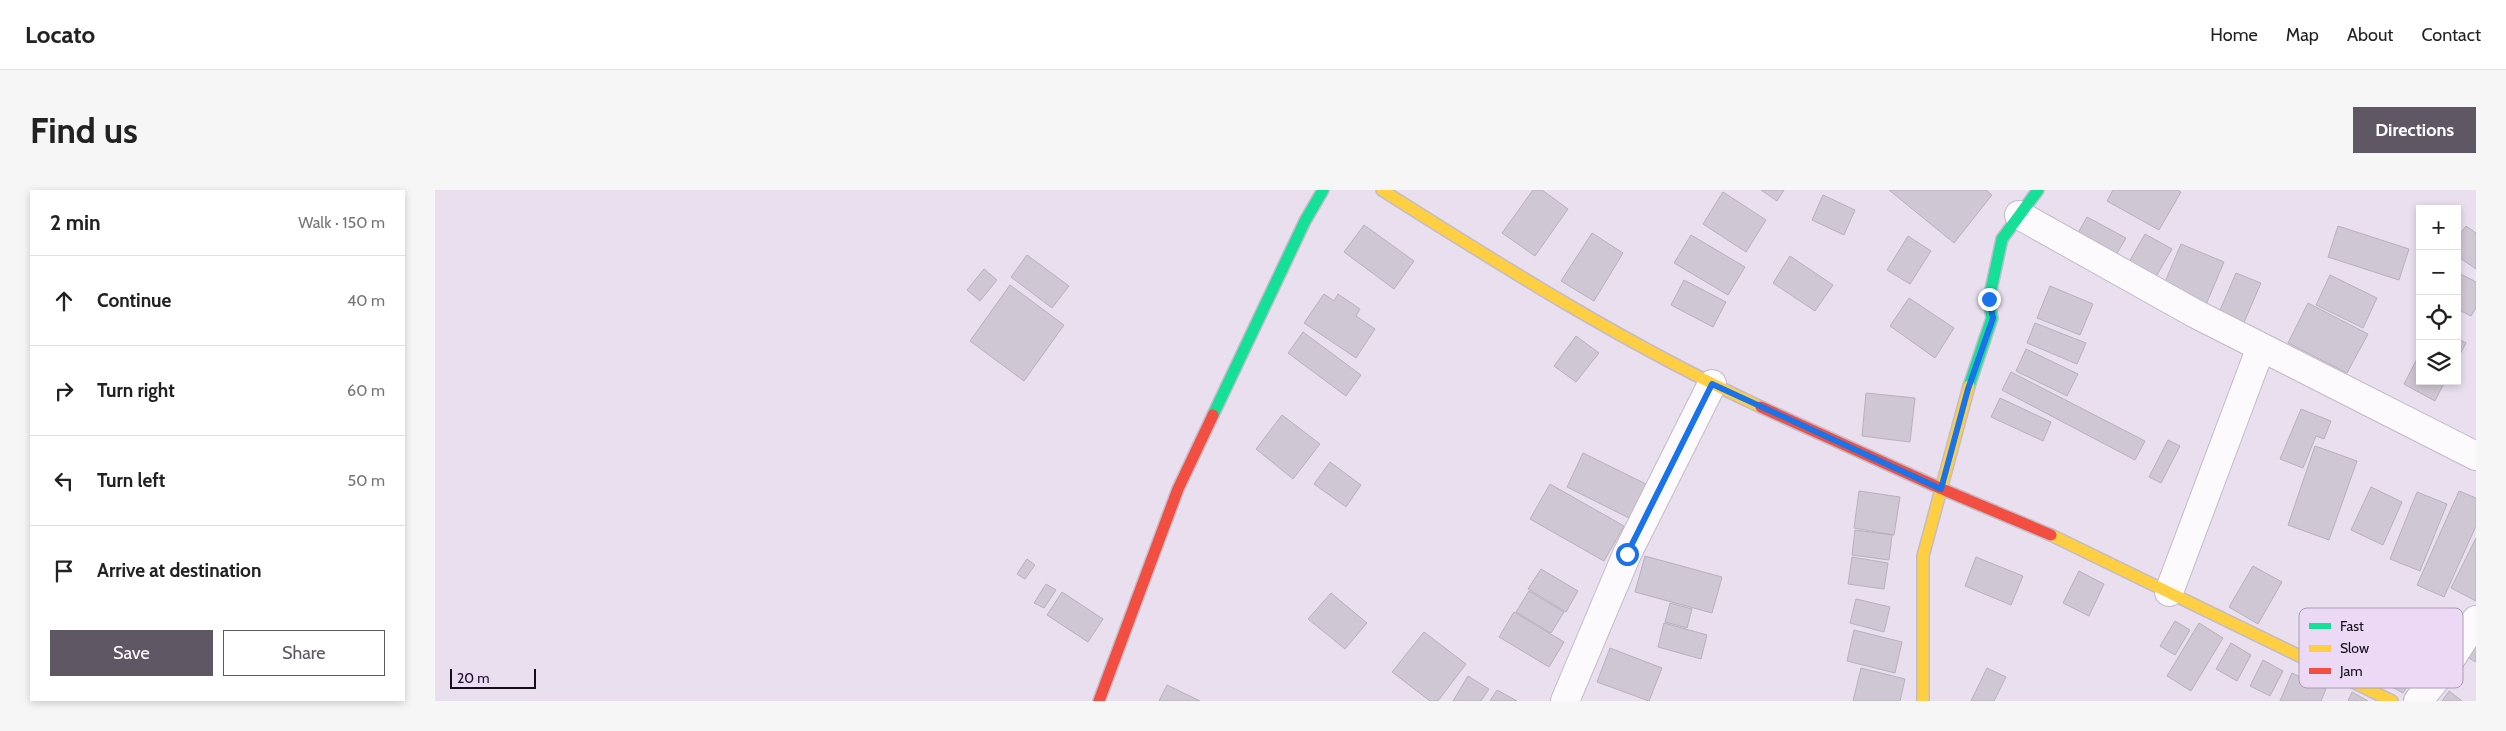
<!DOCTYPE html>
<meta charset="utf-8">
<style>
:root{--surface:#fff;--page:#f6f6f6;--text:#222;--muted:#767676;--line:#e0e0e0;--accent:#5f5763}
body{margin:0;font-family:Cabin,sans-serif;background:var(--page);color:var(--text)}
.controls{position:absolute;right:15px;top:15px;display:grid;overflow:hidden;border-radius:0px;box-shadow:0 2px 8px #0003}
.controls button{width:45px;height:45px;display:grid;place-items:center;padding:0;border:0;border-bottom:1px solid var(--line);background:var(--surface);color:var(--text);font:25px sans-serif}
.scale{position:absolute;left:15px;bottom:12px;width:86px;box-sizing:border-box;padding-left:5px;border:2px solid #140e18;border-top:0;font-size:14px;line-height:18px;white-space:nowrap;color:#140e18;-webkit-text-stroke:4px #ebd9f5;paint-order:stroke}
.stop{position:absolute;width:15px;height:15px;margin:-11px;border:4px solid #1a73e8;border-radius:50%;background:#fff}
.stop.end{background:#1a73e8;border-color:#fff;box-shadow:0 1px 5px #0008}
.list{margin:0;padding:0;list-style:none}
h2{display:flex;justify-content:space-between;align-items:center;height:65px;margin:0;padding:0 20px;font-size:21px}
h2 small{font-size:16px;font-weight:400;color:var(--muted)}
.list li{display:grid;grid-template-columns:32px 1fr auto;gap:15px;align-items:center;box-sizing:border-box;height:90px;padding:0 20px;border-top:1px solid var(--line)}
.list b{display:block;font-size:19px;white-space:nowrap}
.list em{font-size:16px;font-style:normal;color:var(--muted)}
.actions{display:flex;gap:10px;padding:15px 20px}
.actions a{flex:1;padding:11px 0;border:1px solid var(--accent);border-radius:0px;text-align:center;font-size:18px;color:var(--accent)}
.actions .main{background:var(--accent);color:#fff}
.icon{flex:none;width:28px;height:28px;fill:none;stroke:currentColor;stroke-width:2;stroke-linecap:round;stroke-linejoin:round}
.map{position:relative;flex:none;width:2041px;height:511px;overflow:hidden;border-radius:0px}
header{display:flex;align-items:center;gap:30px;box-sizing:border-box;height:70px;padding:0 25px;background:var(--surface);border-bottom:1px solid var(--line)}
header strong{font-size:24px}
nav{display:flex;gap:28px;margin-inline-start:auto;font-size:18px}
.intro{display:flex;align-items:center;justify-content:space-between;box-sizing:border-box;height:120px;padding:0 30px}
h1{margin:0;font-size:35px}
.button{padding:12px 22px;border-radius:0px;background:var(--accent);color:#fff;font-size:18px;font-weight:700}
main{display:flex;gap:30px;padding:0 30px}
aside{flex:1;background:var(--surface);border-radius:0px;box-shadow:0 2px 8px #0003}
.map>svg:first-child{display:block}
</style>
<header>
<strong>Locato</strong>
<nav><a>Home</a><a>Map</a><a>About</a><a>Contact</a></nav>
</header>
<div class="intro"><h1>Find us</h1><a class="button">Directions</a></div>
<main>
<aside>
<h2>2 min<small>Walk · 150 m</small></h2>
<ul class="list">
<li><svg class="icon" aria-label="ahead" viewBox="0 0 24 24"><path d="M12 20V5M6 11l6-6 6 6"/></svg><div><b>Continue</b></div><em>40 m</em></li>
<li><svg class="icon" aria-label="right" viewBox="0 0 24 24"><path d="M7 20v-9h11M14 6l5 5-5 5"/></svg><div><b>Turn right</b></div><em>60 m</em></li>
<li><svg class="icon" aria-label="left" viewBox="0 0 24 24"><path d="M17 20v-9H6M10 6l-5 5 5 5"/></svg><div><b>Turn left</b></div><em>50 m</em></li>
<li><svg class="icon" aria-label="arrive" viewBox="0 0 24 24"><path d="M6 21V4h12l-3 4 3 4H6"/></svg><div><b>Arrive at destination</b></div></li>
</ul>
<div class="actions"><a class="main">Save</a><a>Share</a></div>
</aside>
<div class="map">
<svg width="2041" height="511" viewBox="0 0 2041 511">
<rect width="100%" height="100%" fill="#e9dfef"/>
<path fill="#cfc7d4" stroke="#b8b0bd" d="M1098,0H1107L1133,19L1100,66L1067,43Z
M1326,0H1349L1342,11Z
M1454,0H1551L1557,5L1519,53Z
M1678,0H1743L1746,2L1724,40L1672,11Z
M1288,2L1331,30L1311,62L1268,34Z
M1388,5L1420,20L1409,45L1377,30Z
M1652,27L1691,48L1681,65L1643,43Z
M929,35L979,71L959,99L909,62Z
M1903,36L1974,59L1964,90L1893,67Z
M2031,36L2041,43V79L2022,66V48Z
M1157,43L1188,63L1159,111L1126,91Z
M1710,44L1737,59L1719,90L1693,74Z
M1256,45L1310,77L1293,105L1239,73Z
M1473,46L1496,61L1475,94L1452,80Z
M1746,54L1789,72L1770,117L1727,99Z
M592,65L634,96L617,118L576,87Z
M1355,66L1398,95L1380,121L1338,93Z
M549,79L562,90L545,111L532,100Z
M2022,82L2041,92V118L2036,126L2022,119Z
M1801,83L1826,93L1807,137L1782,127Z
M1895,85L1942,108L1928,138L1881,115Z
M1249,90L1291,112L1278,137L1236,115Z
M575,95L629,135L589,191L535,151Z
M1615,96L1658,114L1645,145L1602,128Z
M889,104L899,111L903,104L925,119L921,126L940,139L921,168L869,133Z
M1474,108L1519,138L1500,168L1455,136Z
M1873,113L1933,144L1912,183L1853,153Z
M1600,133L1651,153L1642,174L1592,153Z
M868,142L926,185L911,206L853,163Z
M1141,146L1164,163L1141,192L1119,176Z
M2022,148L2031,153L2022,170Z
M1591,159L1643,184L1632,206L1581,181Z
M1985,163V191H2010L2000,211L1969,194Z
M1576,182L1710,251L1700,270L1567,200Z
M1431,203L1480,208L1475,252L1427,246Z
M1565,208L1616,232L1608,251L1556,227Z
M1866,219L1896,231L1889,249L1881,246L1868,278L1845,269Z
M847,225L885,254L858,289L821,259Z
M1733,250L1745,256L1726,293L1714,287Z
M1880,256L1922,271L1894,350L1853,335Z
M1148,263L1213,295L1196,329L1132,297Z
M895,272L926,295L911,317L879,294Z
M1115,294L1189,336L1169,371L1095,329Z
M1936,297L1967,312L1948,355L1916,340Z
M1424,301L1465,307L1459,345L1419,338Z
M2024,301L2041,308V336L2009,407L1982,395Z
M1982,302L2012,314L1985,381L1955,369Z
M1420,340L1457,345L1454,370L1417,365Z
M2041,348V411L2016,398Z
M1210,366L1287,387L1277,423L1200,402Z
M1417,367L1453,373L1449,399L1413,394Z
M1541,367L1588,386L1576,415L1530,396Z
M592,369L600,375L590,389L582,384Z
M1818,376L1847,392L1823,434L1794,417Z
M1106,379L1143,401L1131,422L1093,399Z
M1644,381L1669,394L1654,426L1628,413Z
M611,394L621,400L609,418L599,413Z
M1094,401L1129,422L1116,443L1081,422Z
M627,402L668,429L653,452L612,425Z
M896,403L932,433L910,459L873,429Z
M1421,409L1455,417L1449,442L1415,433Z
M1235,413L1257,419L1252,438L1230,432Z
M1079,422L1129,452L1114,477L1064,447Z
M1740,431L1755,440L1740,465L1725,456Z
M1229,433L1272,445L1266,469L1223,457Z
M1764,433L1788,448L1756,501L1732,486Z
M1419,440L1467,452L1460,483L1412,471Z
M989,442L1031,474L1003,511H995L957,482Z
M2041,451V472L2032,467Z
M1796,453L1816,465L1802,491L1781,479Z
M1175,458L1227,478L1214,511L1162,492Z
M1951,459L1984,479L1968,503L1935,485Z
M1828,470L1848,481L1835,506L1815,496Z
M1426,478L1470,489L1465,511H1418Z
M1552,478L1571,487L1559,511H1536Z
M1857,483L1891,499L1886,511H1845Z
M1033,486L1054,499L1046,511H1018Z
M732,495L765,511H724Z
M1062,500L1082,511H1055Z
M2014,501L2027,511H2007Z
M1917,502L1933,511H1913Z"/>
<g fill="none" stroke-linecap="round" stroke-linejoin="round">
<g stroke="#c3bbc8" stroke-width="30">
<path id="street" d="M1584,25L1759,123L2041,266
M1734,402L1826,157
M1130,511L1192,364L1277,194
M1983,511L2010,478L2041,430"/>
</g>
<g stroke="#c3bbc8" stroke-width="14">
<path id="fast" d="M1534,196L1557,128L1554,109L1567,49L1603,0
M778,225L870,31L888,0"/>
</g>
<g stroke="#c3bbc8" stroke-width="14">
<path id="slow" d="M947,0C1070,78 1194,156 1326,217
M1616,345L1957,511
M1488,511V366L1534,196"/>
</g>
<g stroke="#c3bbc8" stroke-width="14">
<path id="jam" d="M1326,217L1507,299L1616,345
M664,511L743,299L778,225"/>
</g>
<use href="#street" stroke="#fcfafd" stroke-width="28"/>
<use href="#fast" stroke="#16e098" stroke-width="11"/>
<use href="#slow" stroke="#ffcf43" stroke-width="11"/>
<use href="#jam" stroke="#f24e42" stroke-width="11"/>
</g>
<g fill="none" stroke-linecap="round" stroke-linejoin="round">
<path stroke="#1a73e8" stroke-width="6" d="M1192,364L1277,194L1506,299L1533,199L1558,128L1554,109"/>
</g>
<rect x="1864" y="418" width="164" height="80" rx="8" fill="#ebd9f5" stroke="#aa9cb3" stroke-width="1"/>
<rect x="1874" y="433" width="22" height="6" fill="#16e098"/>
<rect x="1874" y="455" width="22" height="7" fill="#ffcf43"/>
<rect x="1874" y="478" width="22" height="6" fill="#f24e42"/>
<g font-size="14" fill="#140e18">
<text x="1905" y="441">Fast</text>
<text x="1905" y="463">Slow</text>
<text x="1905" y="486">Jam</text>
</g>
</svg>
<div class="controls">
<button>+</button>
<button>−</button>
<button><svg class="icon" aria-label="locate" viewBox="0 0 24 24"><circle cx="12" cy="12" r="6"/><path d="M12 2v4M12 18v4M2 12h4M18 12h4"/></svg></button>
<button><svg class="icon" aria-label="layers" viewBox="0 0 24 24"><path d="M12 4l9 5-9 5-9-5zM3 14l9 5 9-5"/></svg></button>
</div>
<div class="scale">20 m</div>
<div class="stop" style="left:1192px;top:364px"></div>
<div class="stop end" style="left:1554px;top:109px"></div>
</div>
</main>
